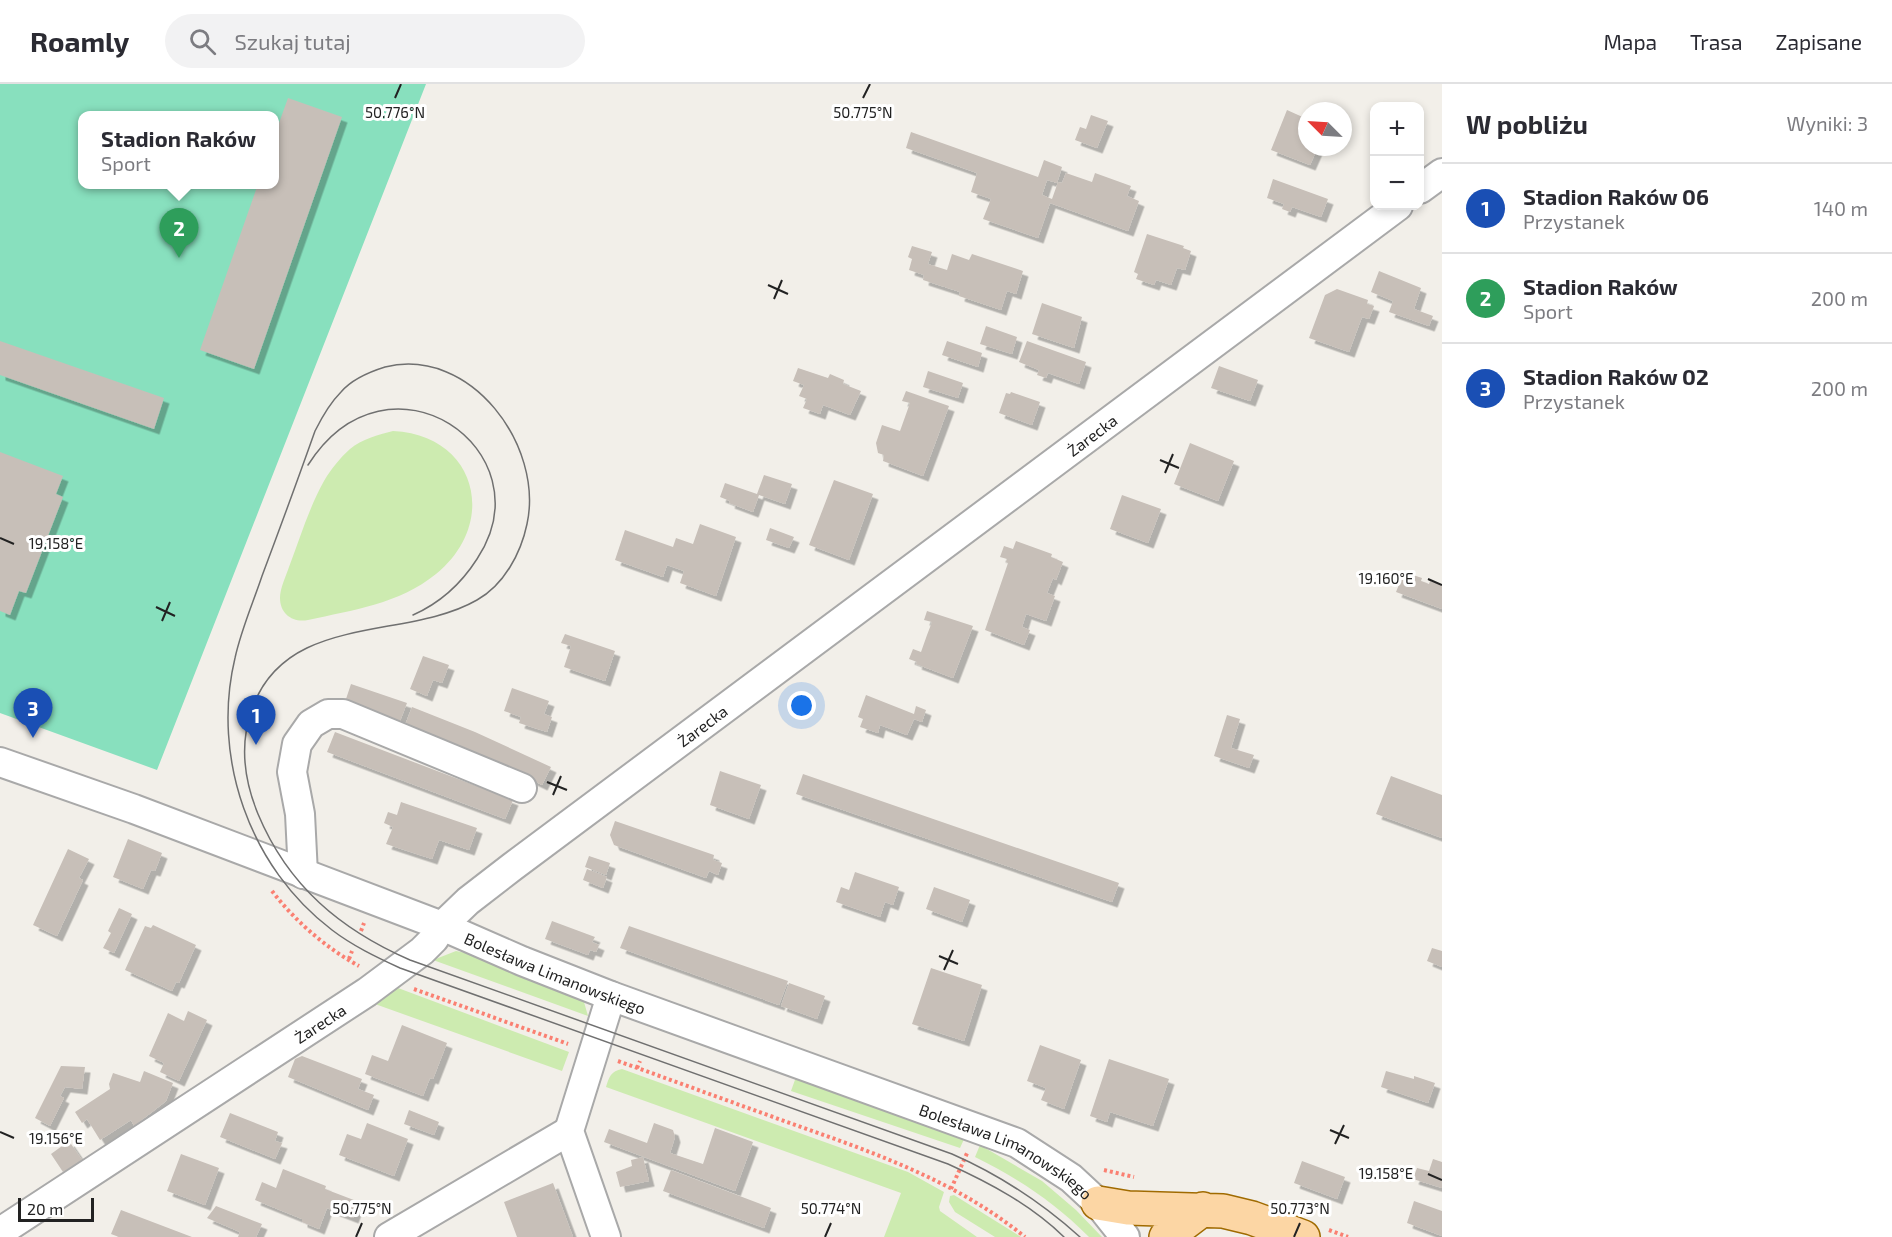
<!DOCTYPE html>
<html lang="pl">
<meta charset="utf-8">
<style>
:root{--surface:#fff;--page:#f2f2f3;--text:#2b2b33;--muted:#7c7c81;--line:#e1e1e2;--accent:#d40000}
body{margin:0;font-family:"Exo 2",sans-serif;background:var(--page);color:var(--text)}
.controls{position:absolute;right:18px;top:18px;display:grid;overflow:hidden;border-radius:12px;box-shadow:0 3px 9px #0003}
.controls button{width:54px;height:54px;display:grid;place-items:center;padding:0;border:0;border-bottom:2px solid var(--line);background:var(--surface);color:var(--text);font:30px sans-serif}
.compass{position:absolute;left:1298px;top:18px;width:54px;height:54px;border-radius:50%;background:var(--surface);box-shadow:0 3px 9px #0003;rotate:294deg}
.scale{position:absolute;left:18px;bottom:15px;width:76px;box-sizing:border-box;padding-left:6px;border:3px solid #222;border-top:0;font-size:16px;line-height:21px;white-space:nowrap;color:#222;-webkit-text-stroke:4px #fff;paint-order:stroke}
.you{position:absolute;left:802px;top:622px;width:21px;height:21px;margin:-15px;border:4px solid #fff;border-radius:50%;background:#1a73e8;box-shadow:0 0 0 9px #1a73e833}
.badge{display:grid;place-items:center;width:39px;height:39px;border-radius:50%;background:var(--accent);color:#fff;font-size:20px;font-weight:700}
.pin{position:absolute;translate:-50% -50px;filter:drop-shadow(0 2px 3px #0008)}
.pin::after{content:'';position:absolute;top:32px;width:21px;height:18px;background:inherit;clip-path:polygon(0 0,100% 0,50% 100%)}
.popup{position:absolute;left:78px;top:27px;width:201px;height:78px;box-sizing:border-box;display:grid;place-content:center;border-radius:12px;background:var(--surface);filter:drop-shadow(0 2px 4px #0005);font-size:20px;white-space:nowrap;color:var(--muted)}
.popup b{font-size:22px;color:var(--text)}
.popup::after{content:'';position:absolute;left:50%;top:100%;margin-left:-12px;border:12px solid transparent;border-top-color:var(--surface)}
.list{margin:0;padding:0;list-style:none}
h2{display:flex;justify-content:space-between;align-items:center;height:78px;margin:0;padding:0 24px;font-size:26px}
h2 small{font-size:20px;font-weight:400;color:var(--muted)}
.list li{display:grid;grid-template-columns:39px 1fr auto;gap:18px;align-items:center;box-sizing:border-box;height:90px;padding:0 24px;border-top:2px solid var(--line)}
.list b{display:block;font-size:22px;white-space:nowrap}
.list p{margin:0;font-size:20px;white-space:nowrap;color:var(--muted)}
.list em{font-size:20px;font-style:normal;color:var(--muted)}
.icon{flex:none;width:33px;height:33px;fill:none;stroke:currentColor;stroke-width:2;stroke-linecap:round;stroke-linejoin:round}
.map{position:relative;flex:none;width:1442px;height:1153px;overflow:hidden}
header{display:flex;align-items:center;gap:36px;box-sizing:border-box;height:84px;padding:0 30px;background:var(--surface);border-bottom:2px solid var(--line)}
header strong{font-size:28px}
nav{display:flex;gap:33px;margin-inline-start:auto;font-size:21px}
.search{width:420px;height:54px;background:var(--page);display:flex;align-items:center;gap:15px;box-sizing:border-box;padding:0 21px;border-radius:33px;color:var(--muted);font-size:22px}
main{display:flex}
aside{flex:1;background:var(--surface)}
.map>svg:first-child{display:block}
</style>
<header>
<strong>Roamly</strong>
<div class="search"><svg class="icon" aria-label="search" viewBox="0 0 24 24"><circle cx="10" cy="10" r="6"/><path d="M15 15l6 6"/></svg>Szukaj tutaj</div>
<nav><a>Mapa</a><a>Trasa</a><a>Zapisane</a></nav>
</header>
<main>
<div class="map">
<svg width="1442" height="1153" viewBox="0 0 1442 1153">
<defs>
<filter id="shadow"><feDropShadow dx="5.5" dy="5.5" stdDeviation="0" flood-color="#0004"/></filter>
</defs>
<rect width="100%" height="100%" fill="#f2efe9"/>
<path fill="#cdebb0" d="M393,347C477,351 499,439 436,490C399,520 353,526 308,536C293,539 280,530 280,514C280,504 286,492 289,483C300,454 309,424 324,397C331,385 340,374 350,365C362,355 378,351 393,347Z
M456,867L471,870L580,914L584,918L588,932L433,876Z
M398,904L569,968L562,987L375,920Z
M622,985L908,1088L944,1108L939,1123L940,1127L977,1153H884L901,1109L606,1003C609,993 611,987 622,985Z
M796,993L965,1053L960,1064L791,1007Z
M980,1061L1042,1097L1076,1126L1102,1153H1089C1054,1118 1019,1095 975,1073Z
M954,1111L1021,1153H995L955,1128L949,1118L950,1112Z"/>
<path fill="#88e0be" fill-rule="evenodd" d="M0,0H426L157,686L0,629ZM83,32H275V100H83Z"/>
<path fill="#c7bfb8" filter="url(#shadow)" d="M288,14L342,33L254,285L200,266L258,100H275V50Z
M1287,26L1307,35V63H1318L1310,81L1271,66Z
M1091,31L1108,37L1097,64L1075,56L1080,43L1086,45Z
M911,48L1038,93L1044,76L1062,83L1057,99L1047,96L1042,111L1052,115L1058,98L1062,99L1066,89L1092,98L1095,89L1131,102L1127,112L1139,117L1128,147L1050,119L1038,154L983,135L991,115L971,108L977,89L906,64Z
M1273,95L1328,115L1321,133L1292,123L1290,128L1282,125L1284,120L1267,114Z
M1147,150L1184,162L1183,164L1191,167L1185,186L1177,184L1171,201L1156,196L1154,201L1136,195L1138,190L1134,188Z
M912,162L932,168L928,180L947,186L952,170L969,176L972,170L1023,187L1016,210L1007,207L1001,226L959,212L960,208L923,196L924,191L909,186L912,175L908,173Z
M1379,187L1421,204L1414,225L1433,232L1429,242L1389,228L1393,217L1371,208Z
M1337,205L1368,216L1367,220L1374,222L1369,235L1362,233L1349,268L1309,254L1325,211Z
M1042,219L1082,233L1074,264L1032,250Z
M986,242L1017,253L1012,270L980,260Z
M0,257L164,314L154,345L0,291Z
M947,257L982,269L978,283L942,271Z
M1027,257L1086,278L1079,300L1048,289L1046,294L1037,291L1039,286L1019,278Z
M1219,282L1258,296L1250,317L1211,304Z
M798,284L828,294L830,290L844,296L843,300L861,307L850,331L823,321L820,330L803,324L807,315L799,312L804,301L793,297Z
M928,287L963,299L958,314L923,303Z
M906,307L949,322L923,392L883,377L884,371L878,369L876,359L882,341L900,347L910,319L902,317Z
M1011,308L1040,318L1032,341L999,329L1006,309L1010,310Z
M1190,359L1234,377L1218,417L1174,400Z
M0,368L63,392L56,410L63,413L26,509L19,507L10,531L0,527Z
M764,391L792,400L785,420L759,411L753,428L729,419L730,417L720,413L725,399L757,410Z
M834,396L873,410L849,476L809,461Z
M1122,411L1161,425L1148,459L1110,445Z
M700,440L736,453L716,512L680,499L684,487L667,481L663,493L615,476L625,446L673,463L676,454L693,460Z
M770,444L794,453L789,464L766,456Z
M1016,457L1052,470L1051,473L1063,478L1056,496L1053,494L1047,509L1055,512L1046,537L1026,530L1022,543L1030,546L1024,561L985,546L1008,479L1006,478L1007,475L1000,473L1004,462L1013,465Z
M1404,488L1422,494L1421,497L1429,500L1430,497L1442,501V525L1396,508Z
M927,527L973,542L953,594L916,580L917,578L909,575L913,565L921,568L927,551L932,538L924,536Z
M565,550L615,567L605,597L564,583L571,562L561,559Z
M423,572L449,581L442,599L433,596L427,612L410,605Z
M351,600L407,619L400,637L345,618Z
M512,604L549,617L544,630L552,633L547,648L519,639L521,633L504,627Z
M866,611L914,630L916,622L926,626L922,638L914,635L907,651L880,641L878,649L860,643L863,635L858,633Z
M412,623L475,648L551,683L542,701L467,665L405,641Z
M1227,631L1240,635L1231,664L1254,671L1249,684L1214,672Z
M335,648L513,716L505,735L327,668Z
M720,687L761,701L749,735L710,721Z
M803,690L1119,799L1112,818L796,710Z
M1391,692L1442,711V754L1376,730Z
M401,718L477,744L469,766L439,756L432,775L386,760L393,743L384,739L388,728L397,731Z
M615,737L714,771L713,776L722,779L718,791L709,787L706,794L614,761L610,751Z
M128,755L162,769L155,787L151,786L143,805L113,793Z
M68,765L89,775L79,794L83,796L57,852L33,841Z
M589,772L610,779L606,791L585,783Z
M587,785L607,793L603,804L583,796Z
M855,788L899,803L893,821L885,818L880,833L836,818L841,803L849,806Z
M934,803L970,816L962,838L926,825Z
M119,824L132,830L114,869L103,864L111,849L108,847Z
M552,837L595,853L592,858L599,861L596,868L590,866L588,871L545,855Z
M153,841L196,861L179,899L176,898L172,907L125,886L145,842L151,844Z
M629,842L788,897L779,921L620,864Z
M1432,864L1442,867V883L1427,877Z
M931,884L982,901L964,957L912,940Z
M789,899L825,912L817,935L781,922Z
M188,927L207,936L179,997L160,988L164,979L149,972L168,929L184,937Z
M402,941L447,959L433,995L430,994L423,1012L365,990L372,971L388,977Z
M1040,961L1081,976L1064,1025L1041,1016L1046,1004L1027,997Z
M302,972L362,995L358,1005L374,1011L368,1026L288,993L295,975Z
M1109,975L1169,995L1153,1042L1110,1028L1107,1038L1090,1032Z
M61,982L85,983L82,1005L65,1003L60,1012L64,1014L50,1042L35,1034Z
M144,987L173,999L166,1017L134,1042L131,1036L100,1056L87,1035L82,1039L75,1028L110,1005L109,1000L113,989L140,998Z
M1386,987L1414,995V992L1435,999L1428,1019L1381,1003Z
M409,1026L439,1038L434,1051L404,1040Z
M230,1029L278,1048L275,1057L282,1059L275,1075L220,1053Z
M367,1039L408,1055L394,1092L339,1071L347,1050L361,1055Z
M654,1039L673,1046L675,1053L670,1069L703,1080L715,1044L753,1058L735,1107L604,1058L609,1045L647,1059Z
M69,1057L82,1076L63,1088L51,1070Z
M181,1070L219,1084L205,1121L167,1107Z
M643,1073L649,1097L620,1103L616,1088L632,1082L631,1076Z
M1433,1075L1442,1078V1104L1413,1095L1417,1084L1429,1087Z
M1302,1077L1345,1093L1337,1115L1294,1099Z
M283,1085L326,1102L325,1105L359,1118L353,1134L327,1124L319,1145L302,1138V1135L255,1116L262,1098L276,1104Z
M671,1086L771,1124L764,1144L663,1107Z
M553,1099L573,1153H517L504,1118Z
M1414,1117L1442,1127V1152L1407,1139Z
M216,1122L262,1140L256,1153H238L240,1148L207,1134Z
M121,1126L192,1153H119L111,1150Z"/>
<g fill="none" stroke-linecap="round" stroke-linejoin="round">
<g stroke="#a9a9a9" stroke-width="32">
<g id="minor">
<path d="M1420,105L1442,89"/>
<path id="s1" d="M0,678L134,725L442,842L522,877L611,912L1017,1059L1071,1094L1098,1119L1125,1153"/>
<path d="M303,790L300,730L292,688L297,660L311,640L328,630H343L522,704"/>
<path id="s2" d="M0,1148L367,908L422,867L434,855L442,842L468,817L512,783L1398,122"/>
<path d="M389,1153L569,1047"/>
<path d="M606,1153L569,1047L611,912"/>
</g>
</g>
<g stroke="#a06b00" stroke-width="36">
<path id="major" d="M1098,1119L1128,1124L1223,1127L1252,1134L1303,1153
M1166,1153L1203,1125"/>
</g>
<path stroke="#fa8072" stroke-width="4" stroke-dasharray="3 3" stroke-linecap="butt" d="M272,807C295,837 326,864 359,882
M361,847L364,839
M349,875L352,867
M414,905L568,960
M618,977C671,996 723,1015 776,1034C863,1065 953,1094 1025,1153
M637,984L640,977
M1104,1086L1134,1093
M951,1105L968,1067
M1329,1146L1348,1153"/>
<use href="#minor" stroke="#fff" stroke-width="28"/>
<use href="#major" stroke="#fcd6a4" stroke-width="33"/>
<path stroke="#707070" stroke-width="1.5" d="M308,381C388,255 549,366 477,475C461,500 440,519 413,531
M1064,1153C1031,1121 990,1099 948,1080L400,884C376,873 353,862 332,846C250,784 211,674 235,574C241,546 253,519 262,492C280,444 298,395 315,347C322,333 330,319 341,308C352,295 369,288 385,283C471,262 544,362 527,440C521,469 504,501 477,516C406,557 286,528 252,625C239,661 244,696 258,730C288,802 341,846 410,876L952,1070C1000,1091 1041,1118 1080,1153"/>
</g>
<path fill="none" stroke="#222" stroke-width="2" d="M395,14L401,0M863,14L870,0M768,201L788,210M774,215L782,196M1160,376L1179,384M1165,389L1173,370M0,454L14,460M1428,495L1442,501M156,523L175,532M162,537L170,518M547,698L567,706M553,711L561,692M939,872L958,880M944,886L953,866M1330,1046L1349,1054M0,1048L14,1054M1335,1060L1344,1041M1428,1090L1442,1096M356,1153L362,1139M825,1153L831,1139M1294,1153L1300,1139"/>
<g text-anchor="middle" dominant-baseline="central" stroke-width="6" stroke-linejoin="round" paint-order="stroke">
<g font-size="16" fill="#222" stroke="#fff">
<text stroke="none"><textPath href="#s2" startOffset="1354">Żarecka</textPath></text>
<text stroke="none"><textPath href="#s2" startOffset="868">Żarecka</textPath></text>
<text stroke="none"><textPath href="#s1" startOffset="594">Bolesława Limanowskiego</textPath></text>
<text stroke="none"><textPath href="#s2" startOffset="382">Żarecka</textPath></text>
<text stroke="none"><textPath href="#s1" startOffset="1080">Bolesława Limanowskiego</textPath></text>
</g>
</g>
<g font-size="15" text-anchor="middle" fill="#222" stroke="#fff" stroke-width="6" stroke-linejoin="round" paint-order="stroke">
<text x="395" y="34">50.776°N</text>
<text x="863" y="34">50.775°N</text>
<text x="56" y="465">19.158°E</text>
<text x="1386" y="500">19.160°E</text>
<text x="56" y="1060">19.156°E</text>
<text x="1386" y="1095">19.158°E</text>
<text x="362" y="1130">50.775°N</text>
<text x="831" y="1130">50.774°N</text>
<text x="1300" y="1130">50.773°N</text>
</g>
</svg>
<div class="controls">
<button>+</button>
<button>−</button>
</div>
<svg class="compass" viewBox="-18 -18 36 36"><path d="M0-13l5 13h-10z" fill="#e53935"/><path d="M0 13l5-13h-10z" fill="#7c7c81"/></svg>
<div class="scale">20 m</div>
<div class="you"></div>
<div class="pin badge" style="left:256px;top:661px;background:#1a4fb4">1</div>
<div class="pin badge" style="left:179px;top:174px;background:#2e9e5b">2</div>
<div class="popup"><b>Stadion Raków</b>Sport</div>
<div class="pin badge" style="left:33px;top:654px;background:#1a4fb4">3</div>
</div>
<aside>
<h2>W pobliżu<small>Wyniki: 3</small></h2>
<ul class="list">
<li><span class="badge" style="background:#1a4fb4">1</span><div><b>Stadion Raków 06</b><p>Przystanek</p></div><em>140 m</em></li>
<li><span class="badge" style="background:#2e9e5b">2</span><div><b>Stadion Raków</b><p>Sport</p></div><em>200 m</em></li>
<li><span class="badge" style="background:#1a4fb4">3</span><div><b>Stadion Raków 02</b><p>Przystanek</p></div><em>200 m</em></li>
</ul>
</aside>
</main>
